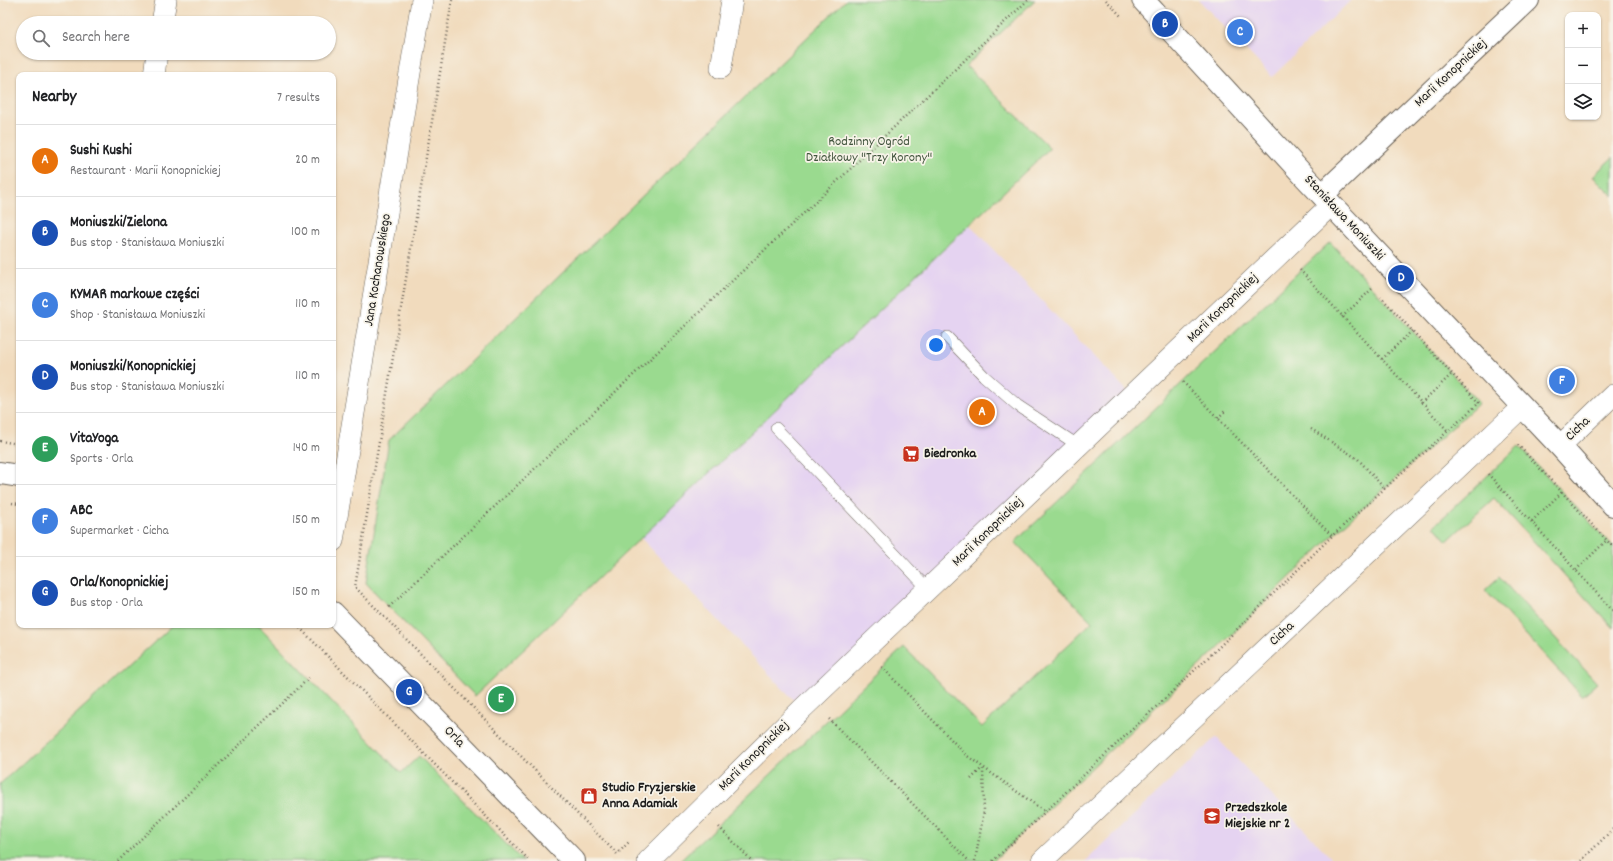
<!DOCTYPE html>
<meta charset="utf-8">
<style>
:root{--surface:#fff;--page:#f6f6f6;--text:#202124;--muted:#757577;--line:#e0e0e0;--accent:#c8321e}
body{margin:0;font-family:Dekko,sans-serif;background:var(--page);color:var(--text)}
.controls{position:absolute;right:12px;top:12px;display:grid;overflow:hidden;border-radius:8px;box-shadow:0 1px 3px #0004}
.controls button{width:36px;height:36px;display:grid;place-items:center;padding:0;border:0;border-bottom:1px solid var(--line);background:var(--surface);color:var(--text);font:20px sans-serif}
.you{position:absolute;left:936px;top:345px;width:14px;height:14px;margin:-10px;border:3px solid #fff;border-radius:50%;background:#1a73e8;box-shadow:0 0 0 6px #1a73e833}
.badge{display:grid;place-items:center;width:26px;height:26px;border-radius:50%;background:var(--accent);color:#fff;font-size:13px;font-weight:700}
.pin{position:absolute;translate:-50% -50%;border:2px solid #fff;box-shadow:0 1px 4px #0006}
.list{margin:0;padding:0;list-style:none}
h2{display:flex;justify-content:space-between;align-items:center;height:52px;margin:0;padding:0 16px;font-size:17px}
h2 small{font-size:13px;font-weight:400;color:var(--muted)}
.list li{display:grid;grid-template-columns:26px 1fr auto;gap:12px;align-items:center;box-sizing:border-box;height:72px;padding:0 16px;border-top:1px solid var(--line)}
.list b{display:block;font-size:15px;white-space:nowrap}
.list p{margin:0;font-size:13px;white-space:nowrap;color:var(--muted)}
.list em{font-size:13px;font-style:normal;color:var(--muted)}
.icon{flex:none;width:22px;height:22px;fill:none;stroke:currentColor;stroke-width:2;stroke-linecap:round;stroke-linejoin:round}
.map{position:relative;flex:none;width:1613px;height:861px;overflow:hidden}
.search{position:absolute;background:var(--surface);box-shadow:0 1px 3px #0004;left:16px;top:16px;width:320px;height:44px;display:flex;align-items:center;gap:10px;box-sizing:border-box;padding:0 14px;border-radius:22px;color:var(--muted);font-size:15px}
.panel{position:absolute;background:var(--surface);box-shadow:0 1px 3px #0004;left:16px;top:72px;width:320px;height:556px;border-radius:8px}
.map>svg:first-child{display:block}
</style>
<div class="map">
<svg width="1613" height="861" viewBox="0 0 1613 861">
<rect width="100%" height="100%" fill="#f7f3e8"/>
<filter id="ink" filterUnits="userSpaceOnUse"><feTurbulence type="fractalNoise" baseFrequency=".025" numOctaves="2"/><feDisplacementMap in="SourceGraphic" scale="8" xChannelSelector="R" yChannelSelector="G"/><feConvolveMatrix kernelMatrix="1 2 1 2 8 2 1 2 1" color-interpolation-filters="sRGB"/></filter>
<filter id="wash" filterUnits="userSpaceOnUse"><feTurbulence type="fractalNoise" baseFrequency=".012" numOctaves="4" result="noise"/><feDisplacementMap in="SourceGraphic" scale="16" xChannelSelector="R" yChannelSelector="G"/><feGaussianBlur stdDeviation="0.9" result="paint"/><feColorMatrix in="noise" values="0 0 0 0 0 0 0 0 0 0 0 0 0 0 0 0 0 1.4 0 .05"/><feComposite in="paint" operator="in"/></filter>
<g filter="url(#wash)">
<rect width="100%" height="100%" fill="#f1dbbd"/>
<path fill="#e5d3f1" d="M1199,0H1351L1272,77Z
M970,225L1131,395L802,709L641,538Z
M1216,737L1334,861H1086L1158,792Z"/>
<path fill="#9ada8f" stroke="#5b7b56" d="M846,0H1035L966,66L1050,148L475,696L366,583L389,440Z
M1613,157V196L1593,176Z
M1330,242L1479,403L1332,536L1216,650L993,861H680L904,647L982,727L1092,622L1015,542Z
M1519,446L1613,547V628L1494,498L1447,541L1434,526Z
M1499,577L1597,683L1582,696L1485,590Z
M173,625H258L401,773L419,756L523,861H0V784Z"/>
</g>
<g filter="url(#ink)">
<g fill="none" stroke-linecap="round" stroke-linejoin="round">
<g stroke="#675f54" stroke-width="12">
<path id="service" d="M947,337L984,376L1017,405L1079,446
M776,428L928,589"/>
</g>
<g stroke="#675f54" stroke-width="22">
<path id="minor" d="M162,23L166,0
M721,68L732,0
M154,75L157,53
M1560,446L1613,395
M333,541L422,0
M648,861L802,709L1331,205
M1042,861L1522,407"/>
</g>
<g stroke="#675f54" stroke-width="24">
<path id="tertiary" d="M1143,0L1306,178L1560,446L1613,505
M1322,195L1528,0
M0,473L19,476
M333,613L574,861"/>
</g>
<path stroke="#675f54" stroke-width="2.5" stroke-dasharray="1 3" stroke-linecap="butt" d="M452,0L355,587L617,854L629,842
M1106,0L1122,17
M1300,270L1448,431
M1342,317L1373,288
M1382,359L1412,331
M1183,382L1332,536
M1421,403L1452,374
M1218,418L1226,410
M1311,429L1358,459L1384,488
M0,441L19,444
M1518,445L1613,547
M1488,474L1613,611
M12,503L19,504
M1532,521L1562,492
M1576,570L1607,540
M389,607L1028,0
M297,625L530,861
M882,667L966,755L1044,811
M829,719L969,861
M971,779L982,768
M719,827L752,861
M118,861L309,678
M975,861L984,811L983,769
M993,861L1216,650L1332,536L1479,403L1381,297
M1581,861L1613,829"/>
<use href="#service" stroke="#fff" stroke-width="11"/>
<use href="#minor" stroke="#fff" stroke-width="21"/>
<use href="#tertiary" stroke="#fff" stroke-width="22"/>
</g>
</g>
<defs>
<g id="supermarket-square" transform="scale(0.9)"><rect x="-9" y="-9" width="18" height="18" rx="4" fill="#c8321e" stroke="#f7f3e8"/><path d="M-6-5.5h2.5l.6 2H6L4.5 2H-2.5L-4.4-4H-6ZM-1.5 3.2a1.3 1.3 0 1 0 .1 0ZM3 3.2a1.3 1.3 0 1 0 .1 0Z" fill="#fff"/></g>
<g id="shop-square" transform="scale(0.9)"><rect x="-9" y="-9" width="18" height="18" rx="4" fill="#c8321e" stroke="#f7f3e8"/><path d="M-5-2.5h2.3a2.7 3.5 0 0 1 5.4 0H5L5.5 6h-11ZM-1.5-2.5h3a1.5 2.3 0 0 0-3 0Z" fill="#fff"/></g>
<g id="school-square" transform="scale(0.9)"><rect x="-9" y="-9" width="18" height="18" rx="4" fill="#c8321e" stroke="#f7f3e8"/><path d="M0-5L7-2L0 1L-7-2ZM-4 1L0 2.5L4 1V4Q0 6-4 4Z" fill="#fff"/></g>
</defs>
<g fill-rule="evenodd">
<use href="#supermarket-square" x="911" y="454"/>
<use href="#shop-square" x="589" y="796"/>
<use href="#school-square" x="1212" y="816"/>
</g>
<g text-anchor="middle" dominant-baseline="central" stroke-width="3.5" stroke-linejoin="round" paint-order="stroke">
<g font-size="14" fill="#1c1c1c" stroke="#f7f3e8">
<text transform="translate(1451 73) rotate(-43)">Marii Konopnickiej</text>
<text transform="translate(1344 218) rotate(47)">Stanisława Moniuszki</text>
<text transform="translate(378 270) rotate(-81)">Jana Kochanowskiego</text>
<text transform="translate(1223 308) rotate(-44)">Marii Konopnickiej</text>
<text transform="translate(1578 429) rotate(-44)">Cicha</text>
<text transform="translate(988 532) rotate(-44)">Marii Konopnickiej</text>
<text transform="translate(1282 634) rotate(-43)">Cicha</text>
<text transform="translate(454 737) rotate(46)">Orla</text>
<text transform="translate(754 756) rotate(-45)">Marii Konopnickiej</text>
</g>
<g font-size="14" fill="#42553e" stroke="#f7f3e8">
<text x="869" y="142">Rodzinny Ogród<tspan x="869" dy="16">Działkowy "Trzy Korony"</tspan></text>
</g>
<g font-size="14" font-weight="bold" fill="#1c1c1c" stroke="#f7f3e8" text-anchor="start">
<text x="924" y="454">Biedronka</text>
<text x="602" y="788">Studio Fryzjerskie<tspan x="602" dy="16">Anna Adamiak</tspan></text>
<text x="1225" y="808">Przedszkole<tspan x="1225" dy="16">Miejskie nr 2</tspan></text>
</g>
</g>
</svg>
<div class="controls">
<button>+</button>
<button>−</button>
<button><svg class="icon" aria-label="layers" viewBox="0 0 24 24"><path d="M12 4l9 5-9 5-9-5zM3 14l9 5 9-5"/></svg></button>
</div>
<div class="you"></div>
<div class="pin badge" style="left:982px;top:412px;background:#e8710a">A</div>
<div class="pin badge" style="left:1165px;top:24px;background:#1a4fb4">B</div>
<div class="pin badge" style="left:1240px;top:32px;background:#3f7fe0">C</div>
<div class="pin badge" style="left:1401px;top:278px;background:#1a4fb4">D</div>
<div class="pin badge" style="left:501px;top:699px;background:#2e9e5b">E</div>
<div class="pin badge" style="left:1562px;top:381px;background:#3f7fe0">F</div>
<div class="pin badge" style="left:409px;top:692px;background:#1a4fb4">G</div>
<div class="search"><svg class="icon" aria-label="search" viewBox="0 0 24 24"><circle cx="10" cy="10" r="6"/><path d="M15 15l6 6"/></svg>Search here</div>
<section class="panel">
<h2>Nearby<small>7 results</small></h2>
<ul class="list">
<li><span class="badge" style="background:#e8710a">A</span><div><b>Sushi Kushi</b><p>Restaurant · Marii Konopnickiej</p></div><em>20 m</em></li>
<li><span class="badge" style="background:#1a4fb4">B</span><div><b>Moniuszki/Zielona</b><p>Bus stop · Stanisława Moniuszki</p></div><em>100 m</em></li>
<li><span class="badge" style="background:#3f7fe0">C</span><div><b>KYMAR markowe części</b><p>Shop · Stanisława Moniuszki</p></div><em>110 m</em></li>
<li><span class="badge" style="background:#1a4fb4">D</span><div><b>Moniuszki/Konopnickiej</b><p>Bus stop · Stanisława Moniuszki</p></div><em>110 m</em></li>
<li><span class="badge" style="background:#2e9e5b">E</span><div><b>VitaYoga</b><p>Sports · Orla</p></div><em>140 m</em></li>
<li><span class="badge" style="background:#3f7fe0">F</span><div><b>ABC</b><p>Supermarket · Cicha</p></div><em>150 m</em></li>
<li><span class="badge" style="background:#1a4fb4">G</span><div><b>Orla/Konopnickiej</b><p>Bus stop · Orla</p></div><em>150 m</em></li>
</ul>
</section>
</div>
